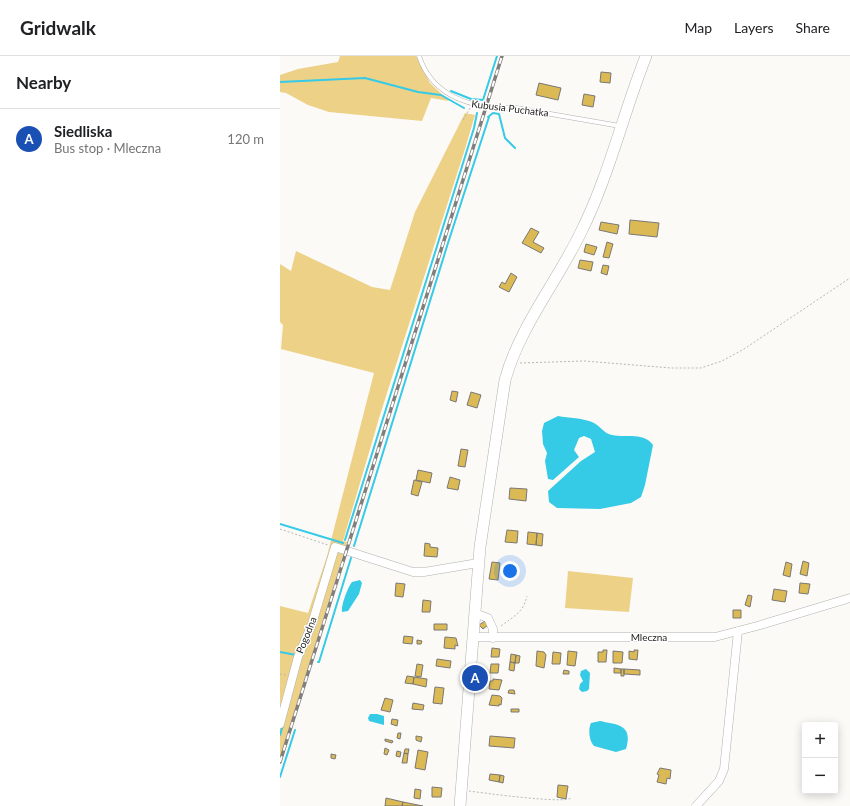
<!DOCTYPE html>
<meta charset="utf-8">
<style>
:root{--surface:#fff;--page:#f2f2f2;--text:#202124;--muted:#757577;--line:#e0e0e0;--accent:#db2777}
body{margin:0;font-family:Lato,sans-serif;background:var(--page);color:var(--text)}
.controls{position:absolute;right:12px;bottom:12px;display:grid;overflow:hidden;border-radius:4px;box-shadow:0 2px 10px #0003}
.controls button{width:36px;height:36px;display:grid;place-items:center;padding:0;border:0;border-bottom:1px solid var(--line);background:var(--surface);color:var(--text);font:20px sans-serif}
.you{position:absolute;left:230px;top:515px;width:14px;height:14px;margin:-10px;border:3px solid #fff;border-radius:50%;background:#1a73e8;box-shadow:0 0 0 6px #1a73e833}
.badge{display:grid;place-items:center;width:26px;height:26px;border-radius:50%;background:var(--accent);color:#fff;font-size:13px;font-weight:700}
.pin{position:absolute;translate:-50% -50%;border:2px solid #fff;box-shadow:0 1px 4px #0006}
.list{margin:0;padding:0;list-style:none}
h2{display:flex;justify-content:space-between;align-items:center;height:52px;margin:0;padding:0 16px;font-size:17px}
h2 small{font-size:13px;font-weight:400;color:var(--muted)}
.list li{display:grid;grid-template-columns:26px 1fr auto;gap:12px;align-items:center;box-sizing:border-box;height:60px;padding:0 16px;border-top:1px solid var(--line)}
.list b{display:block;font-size:15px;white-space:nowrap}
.list p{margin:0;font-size:13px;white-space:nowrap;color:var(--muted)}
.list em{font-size:13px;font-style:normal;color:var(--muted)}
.map{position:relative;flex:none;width:570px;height:750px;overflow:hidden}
header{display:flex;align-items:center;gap:24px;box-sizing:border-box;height:56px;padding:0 20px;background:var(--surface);border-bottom:1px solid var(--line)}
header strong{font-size:19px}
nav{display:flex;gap:22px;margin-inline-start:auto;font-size:14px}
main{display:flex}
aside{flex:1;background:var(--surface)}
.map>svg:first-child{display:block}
</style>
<header>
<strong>Gridwalk</strong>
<nav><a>Map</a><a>Layers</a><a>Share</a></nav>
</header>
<main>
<aside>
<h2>Nearby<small></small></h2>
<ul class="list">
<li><span class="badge" style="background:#1a4fb4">A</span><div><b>Siedliska</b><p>Bus stop · Mleczna</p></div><em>120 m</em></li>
</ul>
</aside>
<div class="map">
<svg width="570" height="750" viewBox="0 0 570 750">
<rect width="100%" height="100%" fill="#fcfaf7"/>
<path fill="#edd186" d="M60,0H136L150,27L169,45L151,42L142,65L49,56L28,49L6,37L0,36V19L18,13L58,6Z
M185,57L195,59L185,93L100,359L63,485L67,486L0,702V550L28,557L47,500L94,317L1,293L3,269L0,266V208L11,215L16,195L92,231L110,234L135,156Z
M288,515L353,522L349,556L285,552Z"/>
<path fill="#35cae6" d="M278,360C289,362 302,362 312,366C320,369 324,378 332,379C347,382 364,376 373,389L365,429L361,441L351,447L320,453L277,452L269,446L268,435L301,405L315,396L311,383L304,380L299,382L294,394L299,401L273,424L268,423L265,405L267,397L263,388L262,375L264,367Z
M80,524L82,527L79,538L68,555L62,556C61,549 68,531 72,526Z
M306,613L310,617L309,633L307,635L302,636L299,633L300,628L303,625L300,619L301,615Z
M90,658H97L104,660V669L89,665L88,662Z
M320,665C339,669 353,669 346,693L336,696L314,690C309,685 308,673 311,667Z"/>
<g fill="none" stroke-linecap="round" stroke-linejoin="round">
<path stroke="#35cae6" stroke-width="2" d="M0,26L85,22L138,36L161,39L184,52
M171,35L191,43L203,44L217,0
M208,61L213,57L219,58L225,82L235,92
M0,468L63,487
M65,484L194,72L197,57
M74,490L168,187L209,61
M0,596L16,599
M38,606H39L71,502
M0,679L3,669
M0,721L15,674"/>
</g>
<path fill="#dbb954" stroke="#797875" d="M321,16L331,17L330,27L320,26Z
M259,27L281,32L278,44L256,39Z
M304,38L315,40L313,51L302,49Z
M350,164L379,167L377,181L349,178Z
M321,166L339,169L337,178L319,174Z
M251,172L259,176L253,186L264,192L261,197L242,187Z
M327,186L333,188L329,202L323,201Z
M306,188L317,191L314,199L304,196Z
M300,204L313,206L311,215L298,212Z
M323,209L329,210L327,219L321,217Z
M231,217L237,221L229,236L219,231L222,226L225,228Z
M172,335L178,336L176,346L170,344Z
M191,336L201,339L197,352L187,349Z
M181,393L188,394L185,411L178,410Z
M138,414L152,417L150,427L136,424Z
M170,421L180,424L178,434L167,432Z
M134,424L142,426L138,440L131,438Z
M230,432L247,433L246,445L229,443Z
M227,474L238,475L237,487L225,486Z
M248,476L257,477L256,489L247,488Z
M257,477L263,478L262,490L256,489Z
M145,487L150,488V491L158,492L157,501L144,500Z
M523,505L529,507L527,520L520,518Z
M212,506L220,507L218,524L209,523Z
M506,506L512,508L510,521L503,519Z
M224,509L237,511L236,518L223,516Z
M116,527L125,528L123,541L115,540Z
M520,527L530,528L528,538L519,537Z
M494,533L507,535L505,546L492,544Z
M468,539L472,540L470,551L465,549Z
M143,544L151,545L150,556H142Z
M453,554H461V562H453Z
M205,565L208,569L203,573L199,569Z
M154,568H167V574H154Z
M124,580L133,581L132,588L123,587Z
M165,581L176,582L178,590L175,589V593L164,592Z
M137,584L142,585L141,588H137Z
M212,592L220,593L219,601H211Z
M323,594H327L326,606H318V596H323Z
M354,594H358L357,604L349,603V595L354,596Z
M257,595L264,596L266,599L264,612L256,610Z
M288,595L297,596L295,610L287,609Z
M333,595L343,596L342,607H333Z
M273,596L281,597L280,608H272Z
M231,598L236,599L235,607L230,606Z
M236,599L240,600L239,607H235Z
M157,603L171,605L170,612L156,610Z
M230,606L235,607L234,615L229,614Z
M137,608L143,609L141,621L135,620Z
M211,608H219L218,617H210Z
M334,612L341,613V617H334Z
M341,613H344V620H341Z
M344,613L360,614V619L344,618Z
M284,614L289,615V618H283Z
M127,620L134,621L133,628L125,627Z
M134,621L147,623L146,631L133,628Z
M213,623L222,624L219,634L209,633L210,625H213Z
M155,631L164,632L162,648L153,647Z
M229,634H234L235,638L228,637Z
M212,639L220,640L222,642L221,649L219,648V650L209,649Z
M105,642L113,644L110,656L101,654Z
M133,647L144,649L143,654L132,653Z
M231,653H239V656H231Z
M112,663L118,664L117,670L111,668Z
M118,677H121L120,683L117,682Z
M136,680L142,681L141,686L136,684Z
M210,680L235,682L234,692L209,690Z
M105,683L113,685L112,687L105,685Z
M105,692L109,694L107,699L104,698Z
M125,693H129L128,698L124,697Z
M138,694L148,696L145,714L135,712Z
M117,695L121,696L120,701L116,700Z
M124,697L128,698L127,707H122Z
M51,698L56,699L55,703L51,702Z
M380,712L391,714L390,723L387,722L386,728L377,726L379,719L377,718Z
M210,718L220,719L219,726L209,724Z
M220,719L224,720L223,727L219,726Z
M278,729L288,730L286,743L277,741Z
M152,731L162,732L161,741H152Z
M135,733L141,734L140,743L134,742Z
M106,742L123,746L122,750H105Z
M123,746L143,750H122Z"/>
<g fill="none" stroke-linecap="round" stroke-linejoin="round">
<g stroke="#b1b0ad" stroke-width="5">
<path id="service" d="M139,0C153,43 196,53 236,52L340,70"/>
</g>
<g stroke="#b1b0ad" stroke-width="9">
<path id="minor" d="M194,557L208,562L213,573V582
M193,581H435L477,570L570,542
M0,668L18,601L32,568L55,491L133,516H144L198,507
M416,750L439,725L444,713L458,575"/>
</g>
<g stroke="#b1b0ad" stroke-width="12">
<path id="secondary" d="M180,750L200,491L225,324C240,270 277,226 301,176C329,120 343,58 366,0"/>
</g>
<path stroke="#b9b7b5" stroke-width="1" stroke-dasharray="2 2" stroke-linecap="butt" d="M183,64L190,52
M240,307L304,305L391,312H421L442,305L464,293L570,222
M0,473L48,489
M221,570C234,560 243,557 247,540
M0,618L6,619
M189,735C204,737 284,748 291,742"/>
<use href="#service" stroke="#fff" stroke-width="4"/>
<use href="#minor" stroke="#fff" stroke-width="8"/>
<use href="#secondary" stroke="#fff" stroke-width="11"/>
<g stroke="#807f7d" stroke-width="3.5">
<path id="rail" d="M0,706L222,0"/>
</g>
<use href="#rail" stroke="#fff" stroke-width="2" stroke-dasharray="6" stroke-linecap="butt"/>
</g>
<g text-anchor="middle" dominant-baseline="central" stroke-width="3" stroke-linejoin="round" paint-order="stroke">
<g font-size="10" fill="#1f1e1d" stroke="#fff">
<text transform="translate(230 52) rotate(7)">Kubusia Puchatka</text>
<text transform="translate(26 579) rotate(-68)">Pogodna</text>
<text x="369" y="581">Mleczna</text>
</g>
</g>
</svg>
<div class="controls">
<button>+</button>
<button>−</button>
</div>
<div class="you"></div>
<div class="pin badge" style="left:195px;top:622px;background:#1a4fb4">A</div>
</div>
</main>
